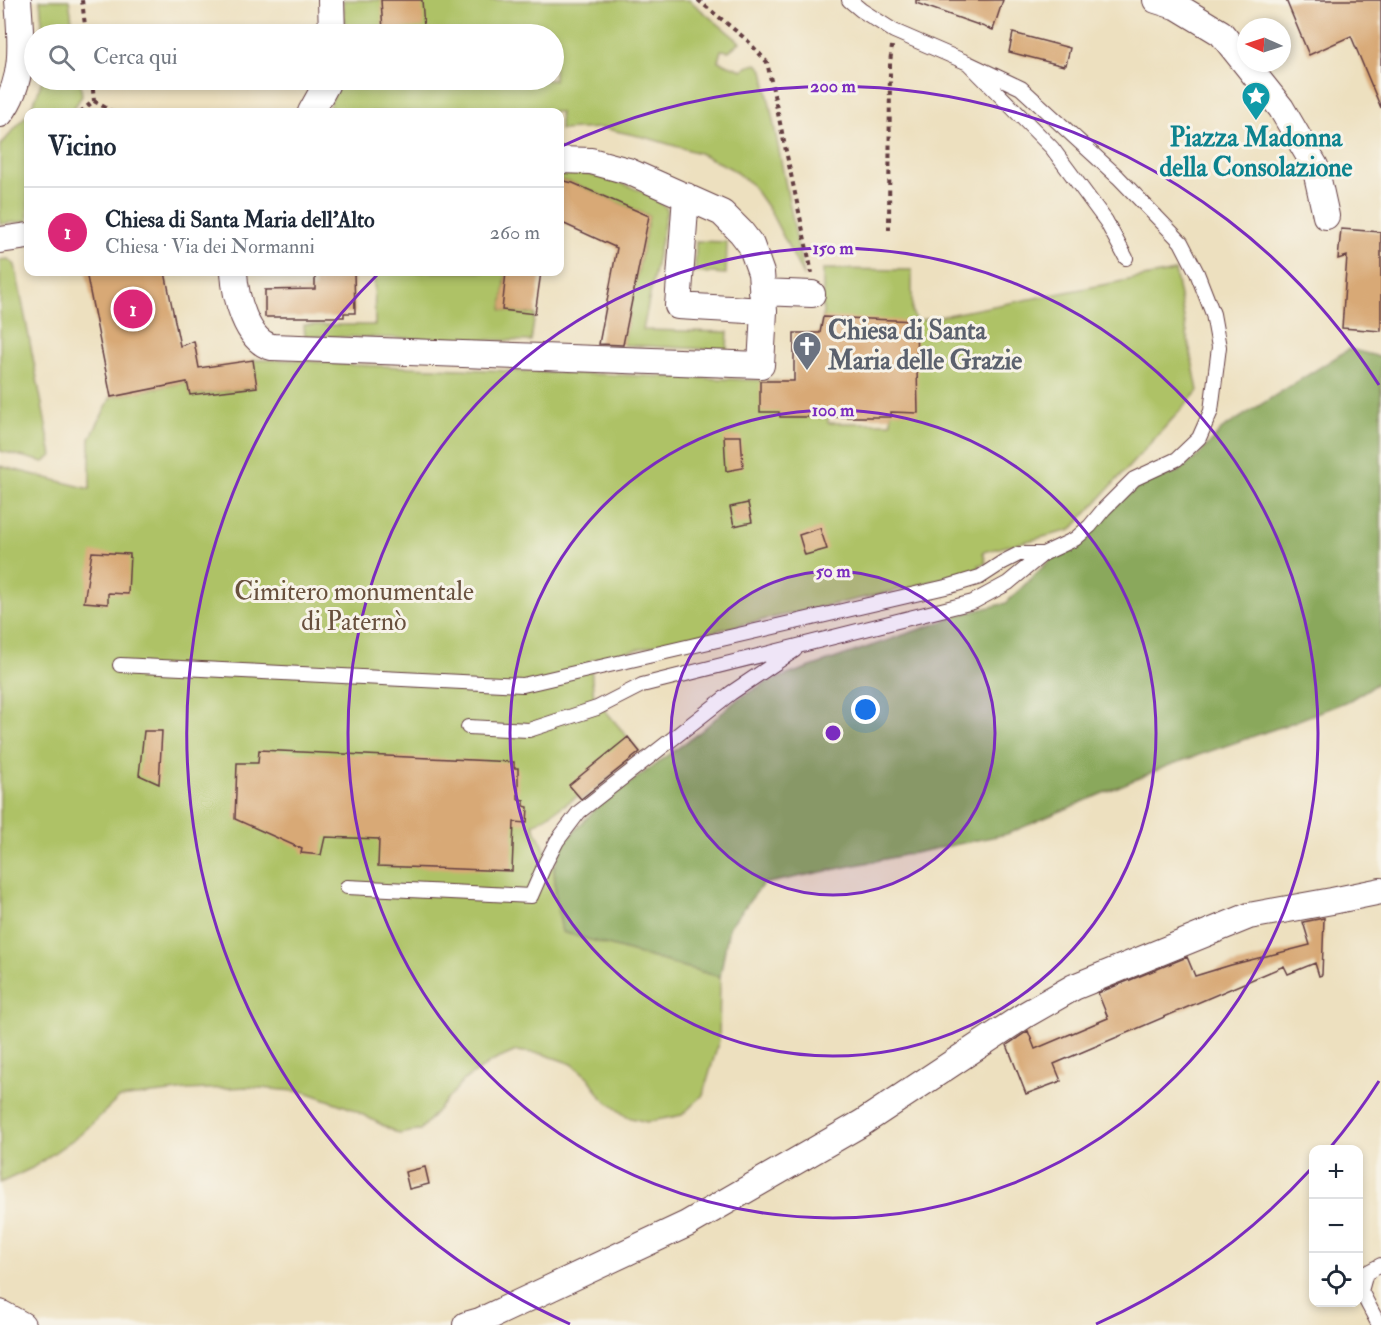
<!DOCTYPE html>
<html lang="it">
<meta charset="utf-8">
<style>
:root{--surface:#fff;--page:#f6f6f7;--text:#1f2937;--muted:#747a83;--line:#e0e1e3;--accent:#db2777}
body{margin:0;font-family:"IM FELL Double Pica",serif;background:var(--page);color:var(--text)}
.controls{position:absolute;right:18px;bottom:18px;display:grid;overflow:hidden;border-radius:12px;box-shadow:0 3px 9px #0003}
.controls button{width:54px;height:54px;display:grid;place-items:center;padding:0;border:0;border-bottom:2px solid var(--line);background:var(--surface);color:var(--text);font:30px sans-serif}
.compass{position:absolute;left:1237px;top:18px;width:54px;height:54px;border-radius:50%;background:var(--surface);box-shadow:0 3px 9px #0003;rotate:273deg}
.you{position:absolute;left:866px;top:710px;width:21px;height:21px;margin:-15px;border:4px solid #fff;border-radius:50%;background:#1a73e8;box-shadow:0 0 0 9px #1a73e833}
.badge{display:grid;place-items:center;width:39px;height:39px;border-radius:50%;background:var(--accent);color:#fff;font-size:20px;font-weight:700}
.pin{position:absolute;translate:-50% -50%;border:3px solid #fff;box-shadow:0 2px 6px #0006}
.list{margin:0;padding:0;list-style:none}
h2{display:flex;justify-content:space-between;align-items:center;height:78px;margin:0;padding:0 24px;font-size:26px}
h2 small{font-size:20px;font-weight:400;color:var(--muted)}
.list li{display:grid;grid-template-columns:39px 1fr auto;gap:18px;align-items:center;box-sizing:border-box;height:90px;padding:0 24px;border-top:2px solid var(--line)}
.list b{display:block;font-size:22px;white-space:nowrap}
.list p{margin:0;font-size:20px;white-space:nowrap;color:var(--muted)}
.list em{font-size:20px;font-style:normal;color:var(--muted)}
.icon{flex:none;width:33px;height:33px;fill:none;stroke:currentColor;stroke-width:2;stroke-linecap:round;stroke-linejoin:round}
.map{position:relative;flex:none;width:1381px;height:1325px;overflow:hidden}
.search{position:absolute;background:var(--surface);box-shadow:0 3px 9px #0003;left:24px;top:24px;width:540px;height:66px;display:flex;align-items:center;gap:15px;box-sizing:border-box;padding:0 21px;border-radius:33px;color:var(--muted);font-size:22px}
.panel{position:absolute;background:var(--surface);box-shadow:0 3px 9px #0003;left:24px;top:108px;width:540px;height:168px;border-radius:12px}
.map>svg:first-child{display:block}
</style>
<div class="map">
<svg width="1381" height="1325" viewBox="0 0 1381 1325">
<rect width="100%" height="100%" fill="#f7f3e8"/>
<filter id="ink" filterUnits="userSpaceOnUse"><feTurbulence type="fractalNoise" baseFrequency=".0167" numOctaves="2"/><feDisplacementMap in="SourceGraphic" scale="12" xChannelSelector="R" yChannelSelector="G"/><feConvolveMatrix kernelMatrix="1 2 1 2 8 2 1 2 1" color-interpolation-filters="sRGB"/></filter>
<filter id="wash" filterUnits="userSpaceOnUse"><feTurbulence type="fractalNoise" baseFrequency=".008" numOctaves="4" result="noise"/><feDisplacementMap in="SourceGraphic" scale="24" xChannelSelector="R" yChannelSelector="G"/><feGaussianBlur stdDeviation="1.35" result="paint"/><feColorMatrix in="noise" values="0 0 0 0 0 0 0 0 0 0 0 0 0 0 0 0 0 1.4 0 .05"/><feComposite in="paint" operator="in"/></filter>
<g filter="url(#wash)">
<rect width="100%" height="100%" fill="#ede0bf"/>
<path fill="#aec266" stroke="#7c7048" stroke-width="1.5" d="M40,0H69L74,34H43Z
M343,0H689L740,42L729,51L721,50L718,61L742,70L751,65L757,64L763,70L804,277L770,211L751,184L730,168L699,153L648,138L602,128L560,130V112H327L340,80H554V34H346Z
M42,80H80L82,96L71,112H29L37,95Z
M28,113V221L0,224V146Z
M560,172C592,172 644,186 667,209L643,330L728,332L727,350L623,345L649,216L573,183L560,180Z
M696,241L727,242L726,274L695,272Z
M8,259L15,265L52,456L44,462L0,451V260Z
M823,269L912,270V312L916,321L1175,271L1198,391L1071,530L983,552L986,563L979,565L980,568L908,588L767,619L591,660L592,680L594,697L640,752L581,799L578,796L533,825L554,868L556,899L562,932L720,977L719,1041L703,1095L682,1115L647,1122L627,1117L602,1098L589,1078L572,1064L543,1054L516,1051L491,1062L465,1079L420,1130L399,1134L350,1108L306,1092L248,1087L187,1090L119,1098L81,1134L32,1168L0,1183V466L90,489V439L111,397L187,382L191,395L256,387L253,360H297L352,365L779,381L780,417H828V423H891L890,343L820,333L823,317Z
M374,272H506L502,310L535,314L531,341L305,336L304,325H375Z"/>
<path fill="#8aa85b" stroke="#6a6443" stroke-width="1.5" d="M1349,349L1381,357V681L1350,700L1286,725L1167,766L1007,834L763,884L729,927L720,977L562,932L556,899L554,868L563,844L596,808L701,731L739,698L767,682L967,613L1006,603L1054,556L1129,494L1147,481L1176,473L1198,456L1222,429Z"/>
<g id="blocks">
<path fill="#d8a976" d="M381,0H422L424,27L383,31Z
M916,0H1003L993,30L916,3Z
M1286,0H1381V108L1351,36L1309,55Z
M1013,33L1070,48L1066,65L1064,64V66L1009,52Z
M560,180L573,183L649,216L623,345L599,344L617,248L560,222Z
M1341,229L1381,232V331L1342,328L1347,256L1338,259Z
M86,272H165L180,346L194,341L199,368L253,360L257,387L190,395L187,382L111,397Z
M315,272H354L355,313H344V317H265V290L315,289Z
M506,272H541L535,314L502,310Z
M823,317L916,321L918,413L891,412V417H780L779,412H760V381H794V333H820Z
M724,436H741L743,468L726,471Z
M748,503L752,522L734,526L730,507Z
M820,528L827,549L805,555L799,535Z
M92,552L130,554L128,594L108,593V604L84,602Z
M144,731H162L159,784L139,775Z
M628,737L640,752L581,799L569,785Z
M259,750L514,762V768H518V799L524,800V806L528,807L527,823L514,822L512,871L378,866L379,839L325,837L321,855L301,853L302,849L235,819L237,763H258Z
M1324,918L1322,975L1319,976L1315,963L1288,974L1284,966L1054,1064L1061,1081L1026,1094L1007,1045L1028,1031L1035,1049L1108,1018L1098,993L1187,957L1195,976L1231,965L1310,945L1303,922Z
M425,1167L429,1184L409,1189L405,1172Z"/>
</g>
</g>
<g filter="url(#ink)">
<use href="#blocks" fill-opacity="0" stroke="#623c41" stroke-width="1.5"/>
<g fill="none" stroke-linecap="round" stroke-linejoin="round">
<g stroke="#623c41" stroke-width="16">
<path id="lane" d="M849,0L861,10L894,31L968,63L1052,148L1106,221L1126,258
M120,665L523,685L950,586L980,577L1003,562L1019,554H1043
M468,727L529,730L597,708L642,685L973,602L1008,583L1043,554L1075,539L1090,526L1104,509L1134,479L1177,459L1199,438L1211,411L1219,347L1213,314L1197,273L1181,242L1118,177L1021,88L968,63
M347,887L531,896L546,862L557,841L579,812L731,693L795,650
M1379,1325L1361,1291L1366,1273L1381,1265"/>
</g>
<g stroke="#623c41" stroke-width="28">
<path id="street" d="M331,0L332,34
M1156,0L1178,7L1221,33L1281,108L1315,166L1326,216
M311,112L326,85L327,80
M0,114C26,81 21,39 18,0
M686,196L678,306L764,311
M0,240L28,236
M234,272C235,295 246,341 272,347L761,365L764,311L761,273L751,245L741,232L722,213L628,171L591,161L560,160
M762,292L812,294
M0,1313L22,1325
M466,1325L480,1321L687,1224L862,1123L1025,1015L1074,987L1249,916L1332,901L1381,891"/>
</g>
<path stroke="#623c41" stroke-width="4" stroke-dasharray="4.5 4.5" stroke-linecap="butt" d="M82,0L86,34
M698,0L747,40L767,62L812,273
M92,80L94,101
M94,101L113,112
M80,112L94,101
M889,230L890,63L892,46"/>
<use href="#lane" stroke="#fff" stroke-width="14"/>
<use href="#street" stroke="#fff" stroke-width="26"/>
</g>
</g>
<circle cx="833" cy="733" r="162" fill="#7b2cbf" fill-opacity=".12"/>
<g fill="none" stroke="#7b2cbf" stroke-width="3">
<circle cx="833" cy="733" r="162"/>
<circle cx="833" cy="733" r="323"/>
<circle cx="833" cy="733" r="485"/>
<path d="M1379 1081A647 647 0 0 1 1329 1149M1310 1170A647 647 0 0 1 1096 1324M570 1324A647 647 0 0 1 380 272M560 147A647 647 0 0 1 1379 385"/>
</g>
<defs>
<g id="sight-pin" transform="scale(1.5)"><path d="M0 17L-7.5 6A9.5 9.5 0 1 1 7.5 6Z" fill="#0f9aa8" stroke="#f7f3e8"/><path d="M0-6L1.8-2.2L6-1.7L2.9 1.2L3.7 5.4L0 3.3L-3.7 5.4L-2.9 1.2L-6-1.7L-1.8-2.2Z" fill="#fff"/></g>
<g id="church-pin" transform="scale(1.5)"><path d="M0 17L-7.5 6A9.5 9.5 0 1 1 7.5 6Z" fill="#6b7280" stroke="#f7f3e8"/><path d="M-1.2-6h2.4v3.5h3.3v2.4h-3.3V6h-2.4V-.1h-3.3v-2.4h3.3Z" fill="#fff"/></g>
</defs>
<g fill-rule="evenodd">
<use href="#sight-pin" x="1256" y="96"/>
<use href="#church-pin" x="807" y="346"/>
</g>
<g text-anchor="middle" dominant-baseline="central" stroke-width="6" stroke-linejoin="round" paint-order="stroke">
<g font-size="26" font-weight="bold" fill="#0d838f" stroke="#f7f3e8">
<text x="1256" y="138">Piazza Madonna<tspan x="1256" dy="30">della Consolazione</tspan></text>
</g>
<g font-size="26" font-weight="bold" fill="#5b616d" stroke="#f7f3e8" text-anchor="start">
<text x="828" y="331">Chiesa di Santa<tspan x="828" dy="30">Maria delle Grazie</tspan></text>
</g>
<g font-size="26" fill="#68503d" stroke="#f7f3e8">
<text x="354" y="592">Cimitero monumentale<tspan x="354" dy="30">di Paternò</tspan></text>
</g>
</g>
<circle cx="833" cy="733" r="9" fill="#7b2cbf" stroke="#f7f3e8" stroke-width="3"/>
<g font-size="18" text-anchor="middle" font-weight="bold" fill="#7b2cbf" stroke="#f7f3e8" stroke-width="6" stroke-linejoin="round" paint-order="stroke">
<text x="833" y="92">200 m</text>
<text x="833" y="254">150 m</text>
<text x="833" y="416">100 m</text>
<text x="833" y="577">50 m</text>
</g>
</svg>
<div class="controls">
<button>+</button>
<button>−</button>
<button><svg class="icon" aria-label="locate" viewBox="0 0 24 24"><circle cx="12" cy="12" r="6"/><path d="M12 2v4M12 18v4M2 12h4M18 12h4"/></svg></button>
</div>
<svg class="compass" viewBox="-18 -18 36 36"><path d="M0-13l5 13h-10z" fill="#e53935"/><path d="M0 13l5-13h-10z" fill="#747a83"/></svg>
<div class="you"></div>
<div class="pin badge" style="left:133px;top:309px">1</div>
<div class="search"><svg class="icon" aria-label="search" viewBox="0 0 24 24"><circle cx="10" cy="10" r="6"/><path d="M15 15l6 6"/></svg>Cerca qui</div>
<section class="panel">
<h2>Vicino<small></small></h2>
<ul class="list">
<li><span class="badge">1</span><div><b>Chiesa di Santa Maria dell'Alto</b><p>Chiesa · Via dei Normanni</p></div><em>260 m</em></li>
</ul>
</section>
</div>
